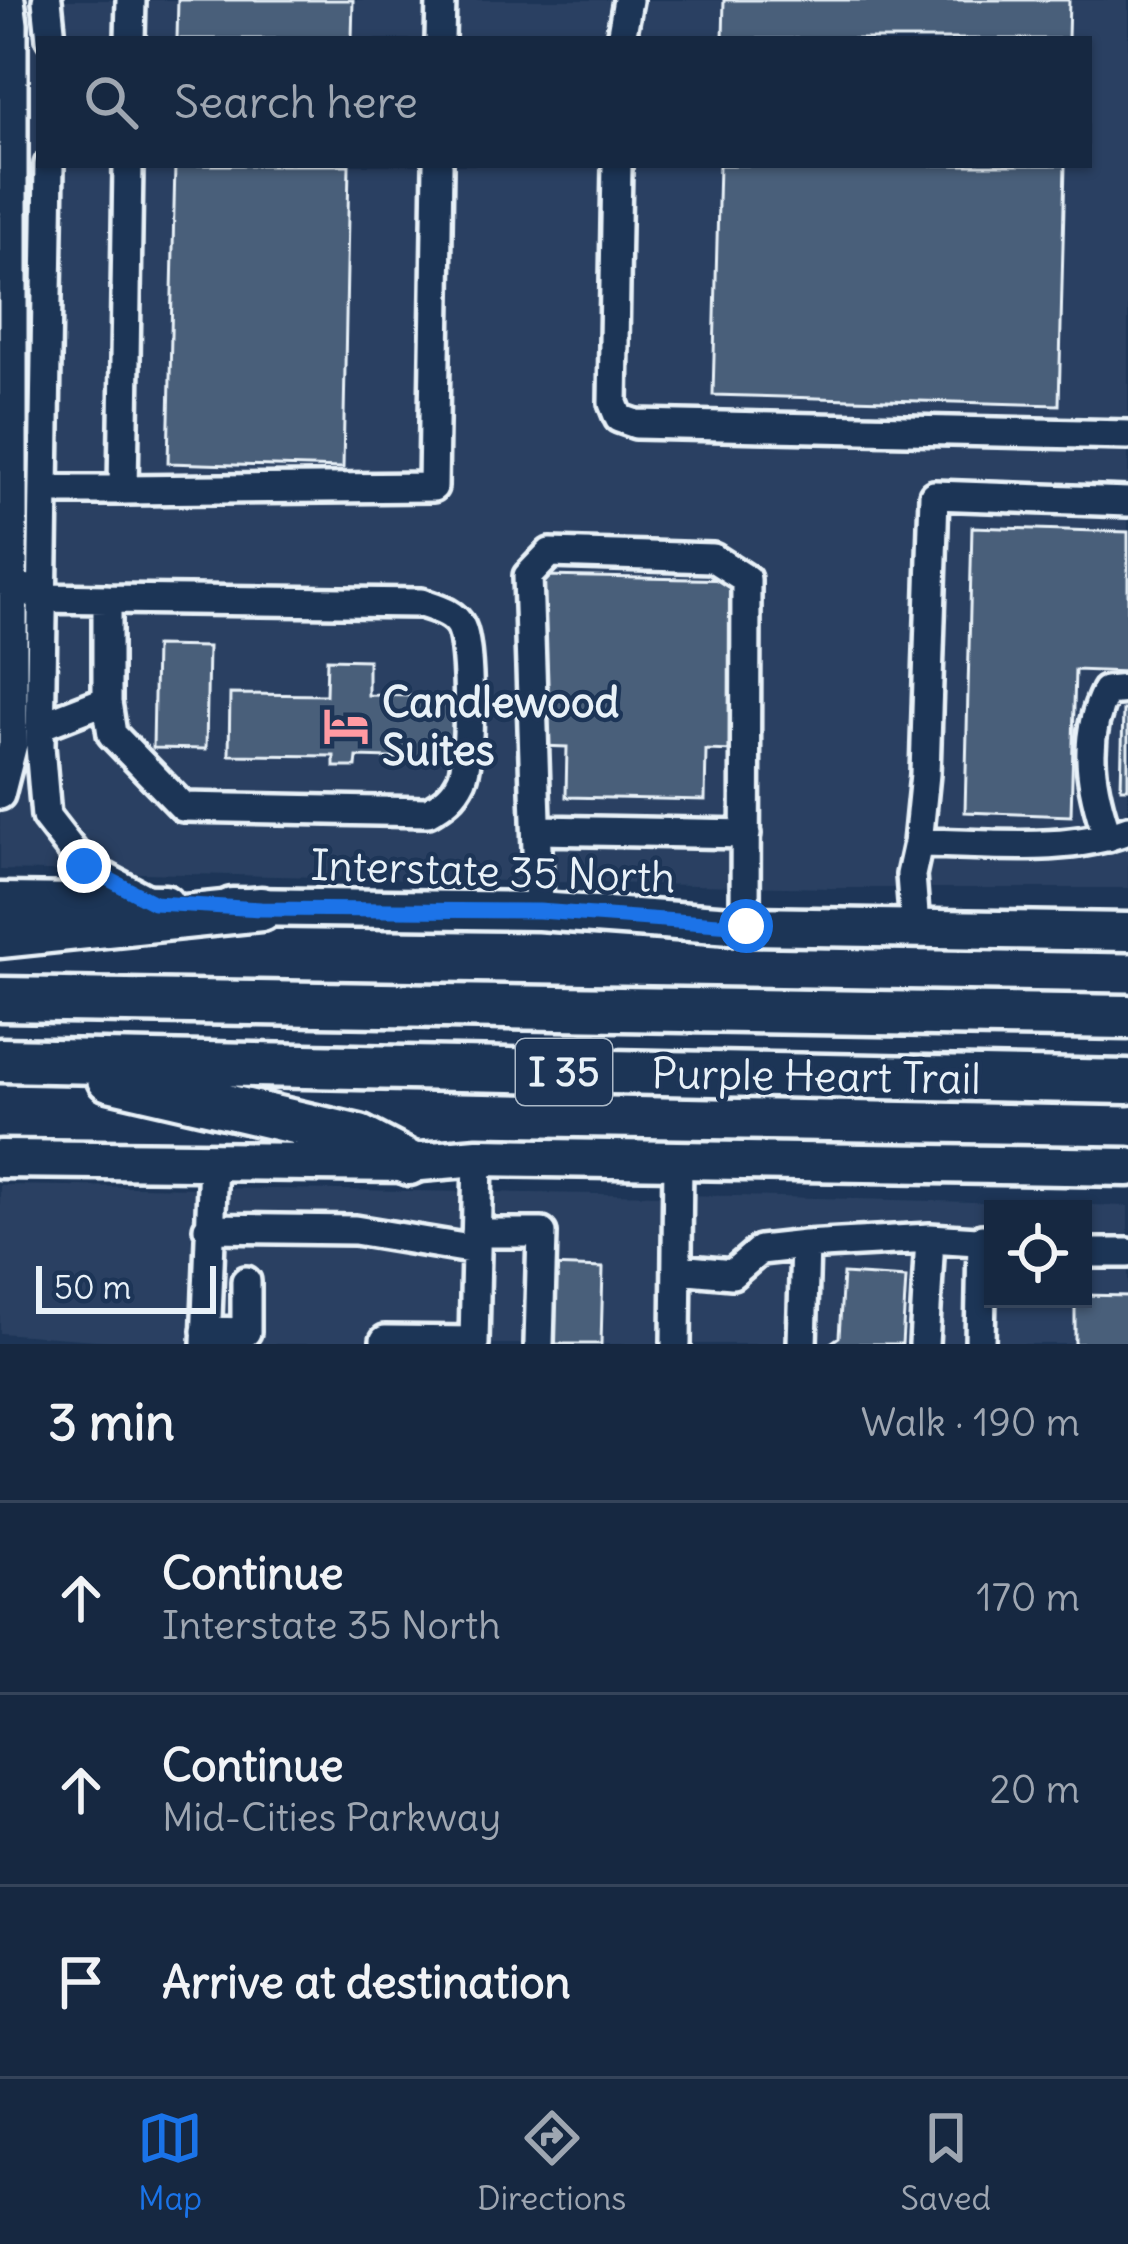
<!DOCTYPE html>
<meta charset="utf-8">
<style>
:root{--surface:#162841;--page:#1f3048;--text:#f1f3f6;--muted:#9ea6b1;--line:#35445a;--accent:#1a73e8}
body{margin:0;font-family:Delius,sans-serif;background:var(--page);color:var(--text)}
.controls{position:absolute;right:36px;bottom:36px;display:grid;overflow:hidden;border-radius:0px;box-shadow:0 3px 9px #0004}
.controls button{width:108px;height:108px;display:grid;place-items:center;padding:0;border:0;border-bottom:3px solid var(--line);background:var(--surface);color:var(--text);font:60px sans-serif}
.scale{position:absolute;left:36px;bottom:30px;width:180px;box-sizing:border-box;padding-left:12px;border:6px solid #e8f1f8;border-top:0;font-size:33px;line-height:42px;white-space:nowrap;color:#e8f1f8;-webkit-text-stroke:9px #1d3557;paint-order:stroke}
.stop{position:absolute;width:36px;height:36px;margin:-27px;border:9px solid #1a73e8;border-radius:50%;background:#fff}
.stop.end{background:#1a73e8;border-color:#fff;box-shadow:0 3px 12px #0008}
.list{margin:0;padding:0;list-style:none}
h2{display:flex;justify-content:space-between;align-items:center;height:156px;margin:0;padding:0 48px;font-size:51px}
h2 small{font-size:39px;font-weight:400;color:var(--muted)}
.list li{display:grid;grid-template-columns:78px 1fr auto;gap:36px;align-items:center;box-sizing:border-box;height:192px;padding:0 48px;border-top:3px solid var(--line)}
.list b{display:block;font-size:45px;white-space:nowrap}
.list p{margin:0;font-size:39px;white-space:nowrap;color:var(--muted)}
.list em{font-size:39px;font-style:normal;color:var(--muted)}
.icon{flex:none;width:66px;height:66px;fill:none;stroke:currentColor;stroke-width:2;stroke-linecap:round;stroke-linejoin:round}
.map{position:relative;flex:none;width:1128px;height:1344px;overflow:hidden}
.search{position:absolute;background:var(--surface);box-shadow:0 3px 9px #0004;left:36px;right:36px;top:36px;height:132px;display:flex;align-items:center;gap:30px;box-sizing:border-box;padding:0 42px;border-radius:0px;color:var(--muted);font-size:45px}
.sheet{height:732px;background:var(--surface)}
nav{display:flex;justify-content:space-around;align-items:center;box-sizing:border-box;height:168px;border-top:3px solid var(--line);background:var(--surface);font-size:33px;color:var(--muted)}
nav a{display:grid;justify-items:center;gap:6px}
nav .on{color:var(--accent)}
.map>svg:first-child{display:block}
</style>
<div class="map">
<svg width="1128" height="1344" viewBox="0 0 1128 1344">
<rect width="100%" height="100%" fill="#1d3557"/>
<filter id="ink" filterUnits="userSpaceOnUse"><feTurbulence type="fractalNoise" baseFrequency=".00833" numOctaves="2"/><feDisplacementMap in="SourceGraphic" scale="24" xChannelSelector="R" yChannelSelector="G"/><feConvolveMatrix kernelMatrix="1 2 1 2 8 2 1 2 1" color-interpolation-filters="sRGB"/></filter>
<g filter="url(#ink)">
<path fill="#2a4162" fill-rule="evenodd" d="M0,0H1128V888H832L0,870ZM39,39H1089V165H39Z
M0,1185L737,1196L1128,1206V1344H150L0,1333ZM993,1209H1083V1299H993Z"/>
<path fill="#495e7a" stroke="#e8f1f8" stroke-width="3" d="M178,0H353L352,39H177Z
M724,0H1069L1068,39H723Z
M175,165H349L343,468L168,463Z
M719,165H1065L1059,405L713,395Z
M972,527L1128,532V672L1075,670L1071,816L965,812Z
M544,576L737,580L734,751L706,750L705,800L566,797L567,747L541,746Z
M155,646L208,647L206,749L153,748Z
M327,659L368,660V695L464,697L463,760L357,757L356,767H334V756L229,755L230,694L326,695Z
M1123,710H1128V788H1121Z
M547,1266L603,1268L601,1344H545Z
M843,1274L906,1278L902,1344H829L839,1337Z
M1083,1295L1128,1296V1344H1075V1299H1083Z"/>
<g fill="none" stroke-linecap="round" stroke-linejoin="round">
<g stroke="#e8f1f8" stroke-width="36">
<path id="minor" d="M47,0L51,39
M130,39L131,0
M440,39L441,0
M621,39L628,0
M49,165L40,746L46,817L84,866L150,901
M617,165L613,403L619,418L636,424L1128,435
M44,490H123L128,165
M123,490L433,487L438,165
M1128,502L934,495L925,774L918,843C985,843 1065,854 1128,830
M0,581L13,582L42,598L107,599V702L112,734L183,807L428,812C444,803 454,796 462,779C471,758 471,648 461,627C454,612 435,608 421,603L107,599
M40,726L107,700
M0,795L13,744V24L10,0
M539,830L746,834
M1108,837C1091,788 1081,740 1106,691L1128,689
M539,911L528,576L550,553L713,558L746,579L745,926
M915,927L911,875L918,843
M208,1228L355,1230L476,1250
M476,1233H542L539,1344
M1083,1253H1128
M678,1269L732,1274L760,1250L805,1245
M206,1331L246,1332V1281
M385,1340L474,1341
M206,1344L213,1160
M474,1344L478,1157
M676,1344L678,1161
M802,1344L805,1245L930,1238L993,1242
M924,1344L930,1238
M980,1344L982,1239"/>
</g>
<g stroke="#e8f1f8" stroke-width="45">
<path id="major" d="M0,902L165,904
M232,907L539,911L745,926L1128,932
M0,1159L409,1163L478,1157L1128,1167"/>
</g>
<g stroke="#e8f1f8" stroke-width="51">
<path id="highway" d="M0,936L261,909
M0,999L1128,1017
M0,1060L1128,1082
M109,1079L359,1137L409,1163"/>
</g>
<use href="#minor" stroke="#1d3557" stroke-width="27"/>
<use href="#major" stroke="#1d3557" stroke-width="36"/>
<use href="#highway" stroke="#1d3557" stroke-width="42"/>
</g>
</g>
<g fill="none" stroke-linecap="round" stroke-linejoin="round" filter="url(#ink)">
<path stroke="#1a73e8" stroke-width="15" d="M84,866L154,903L261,909L539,911L746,926"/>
</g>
<defs>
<g id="hotel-bare" transform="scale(3.6)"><path d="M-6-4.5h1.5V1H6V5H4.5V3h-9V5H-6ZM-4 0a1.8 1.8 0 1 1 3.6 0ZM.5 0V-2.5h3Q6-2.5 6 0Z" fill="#ff9aa2" stroke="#1d3557" stroke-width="2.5" paint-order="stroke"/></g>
</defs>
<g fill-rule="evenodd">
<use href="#hotel-bare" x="346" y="726"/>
</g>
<g text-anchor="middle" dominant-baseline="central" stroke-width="9" stroke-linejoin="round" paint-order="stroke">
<rect fill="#1d3557" stroke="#abb9c8" stroke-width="3" x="516" y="1039" width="96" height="66" rx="9"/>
<g font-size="39" font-weight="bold" fill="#e8f1f8">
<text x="564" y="1072">I 35</text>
</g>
<g font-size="42" font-weight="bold" fill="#e8f1f8" stroke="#1d3557" text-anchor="start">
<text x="382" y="702">Candlewood<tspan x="382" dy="48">Suites</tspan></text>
</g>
<g font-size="42" fill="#e8f1f8" stroke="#1d3557">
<text transform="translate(493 871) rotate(2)">Interstate 35 North</text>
<text transform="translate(816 1076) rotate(1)">Purple Heart Trail</text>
</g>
</g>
</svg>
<div class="controls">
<button><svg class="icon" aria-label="locate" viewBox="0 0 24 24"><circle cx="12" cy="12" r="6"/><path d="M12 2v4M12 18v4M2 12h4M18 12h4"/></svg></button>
</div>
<div class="scale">50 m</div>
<div class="stop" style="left:746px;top:926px"></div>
<div class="stop end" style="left:84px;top:866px"></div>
<div class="search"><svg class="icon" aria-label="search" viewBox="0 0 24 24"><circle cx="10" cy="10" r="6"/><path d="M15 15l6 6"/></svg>Search here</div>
</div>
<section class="sheet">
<h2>3 min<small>Walk · 190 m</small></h2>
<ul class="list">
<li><svg class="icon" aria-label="ahead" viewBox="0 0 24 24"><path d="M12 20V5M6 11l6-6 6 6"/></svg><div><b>Continue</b><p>Interstate 35 North</p></div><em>170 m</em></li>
<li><svg class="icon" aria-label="ahead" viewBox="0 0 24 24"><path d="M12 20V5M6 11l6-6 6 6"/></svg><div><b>Continue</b><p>Mid-Cities Parkway</p></div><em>20 m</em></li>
<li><svg class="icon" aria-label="arrive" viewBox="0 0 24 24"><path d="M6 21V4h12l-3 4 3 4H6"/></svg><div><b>Arrive at destination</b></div></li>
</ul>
</section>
<nav>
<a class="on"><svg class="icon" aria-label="map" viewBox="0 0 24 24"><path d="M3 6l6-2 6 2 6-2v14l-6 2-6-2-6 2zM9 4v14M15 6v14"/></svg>Map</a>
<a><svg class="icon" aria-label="directions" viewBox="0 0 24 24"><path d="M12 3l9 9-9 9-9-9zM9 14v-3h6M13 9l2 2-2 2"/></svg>Directions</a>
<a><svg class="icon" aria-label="saved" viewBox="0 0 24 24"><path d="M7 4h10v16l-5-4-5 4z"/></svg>Saved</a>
</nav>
